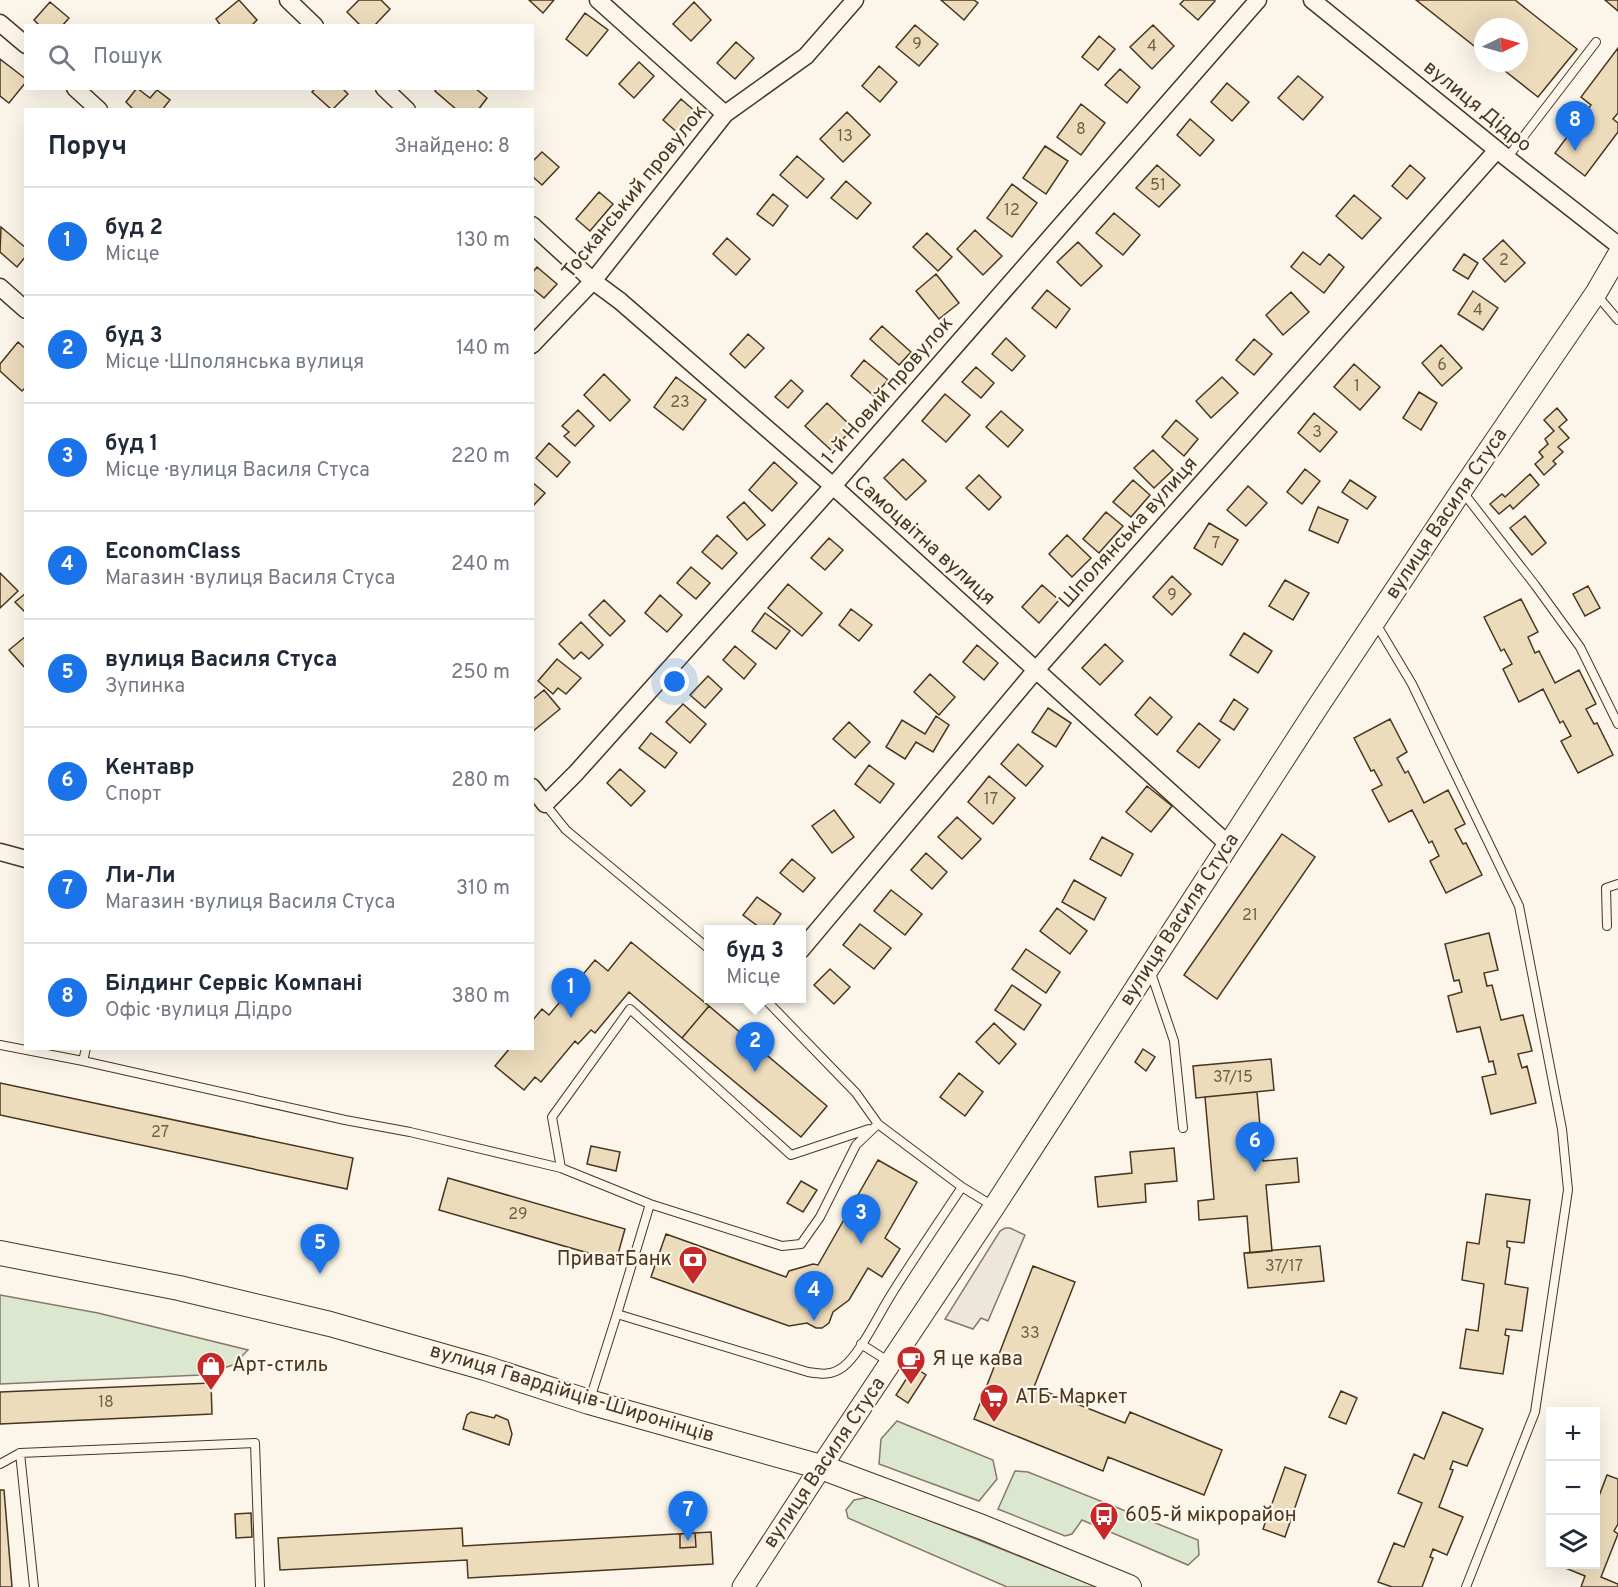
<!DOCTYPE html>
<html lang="uk">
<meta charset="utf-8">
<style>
:root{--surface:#fff;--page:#f6f6f7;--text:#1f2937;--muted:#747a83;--line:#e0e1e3;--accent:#1a73e8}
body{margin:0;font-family:Overpass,sans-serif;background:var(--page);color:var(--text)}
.controls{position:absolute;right:18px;bottom:18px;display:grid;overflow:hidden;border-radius:0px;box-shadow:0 6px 24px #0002}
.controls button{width:54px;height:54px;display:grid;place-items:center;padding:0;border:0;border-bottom:2px solid var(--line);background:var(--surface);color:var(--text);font:30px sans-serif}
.compass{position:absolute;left:1474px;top:18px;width:54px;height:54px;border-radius:50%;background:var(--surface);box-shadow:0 6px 24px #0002;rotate:85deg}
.you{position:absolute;left:675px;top:682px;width:21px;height:21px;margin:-15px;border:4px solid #fff;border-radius:50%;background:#1a73e8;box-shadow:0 0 0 9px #1a73e833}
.badge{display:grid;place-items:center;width:39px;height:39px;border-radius:50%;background:var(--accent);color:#fff;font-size:20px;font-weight:700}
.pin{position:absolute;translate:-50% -50px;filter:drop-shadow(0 2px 3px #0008)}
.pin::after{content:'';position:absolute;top:32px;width:21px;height:18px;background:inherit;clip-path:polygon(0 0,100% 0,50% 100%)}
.popup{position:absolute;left:704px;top:925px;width:102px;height:78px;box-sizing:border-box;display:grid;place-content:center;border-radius:0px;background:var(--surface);filter:drop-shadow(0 2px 4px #0005);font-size:20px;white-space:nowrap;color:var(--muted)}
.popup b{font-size:22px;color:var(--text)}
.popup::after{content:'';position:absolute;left:50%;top:100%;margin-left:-12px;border:12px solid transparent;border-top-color:var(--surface)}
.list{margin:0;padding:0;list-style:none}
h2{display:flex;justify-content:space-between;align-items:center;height:78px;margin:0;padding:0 24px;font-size:26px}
h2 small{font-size:20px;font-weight:400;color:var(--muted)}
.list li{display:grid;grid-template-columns:39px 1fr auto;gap:18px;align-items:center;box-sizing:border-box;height:108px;padding:0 24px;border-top:2px solid var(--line)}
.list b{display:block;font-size:22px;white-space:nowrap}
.list p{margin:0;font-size:20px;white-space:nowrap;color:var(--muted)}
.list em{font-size:20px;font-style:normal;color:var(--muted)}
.icon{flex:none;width:33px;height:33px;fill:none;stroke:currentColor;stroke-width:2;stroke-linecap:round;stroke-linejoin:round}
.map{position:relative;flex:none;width:1618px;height:1587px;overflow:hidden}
.search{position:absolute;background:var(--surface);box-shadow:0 6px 24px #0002;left:24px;top:24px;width:510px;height:66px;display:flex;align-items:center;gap:15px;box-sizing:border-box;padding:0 21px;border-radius:0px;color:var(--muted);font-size:22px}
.panel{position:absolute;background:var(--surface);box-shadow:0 6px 24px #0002;left:24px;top:108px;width:510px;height:942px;border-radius:0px}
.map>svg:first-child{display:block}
</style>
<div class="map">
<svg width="1618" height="1587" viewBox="0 0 1618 1587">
<rect width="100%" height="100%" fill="#fbf6e9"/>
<path fill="#dce7d0" stroke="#887966" stroke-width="1.5" d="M0,1295L98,1313L248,1350L233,1365L201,1375L0,1384Z
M897,1421L993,1460L997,1479L979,1501L879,1464L881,1439Z
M1015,1471L1028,1472L1198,1540L1199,1555L1188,1565L1082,1520L1072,1534L1065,1536L998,1509Z
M870,1497L1097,1587H1007L848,1518L846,1510L854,1500Z"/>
<path fill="#ede7d9" stroke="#887966" stroke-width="1.5" d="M1005,1228H1010L1025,1235L988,1321L981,1318L973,1329L945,1319L1000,1231Z"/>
<path fill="#ecdcbc" stroke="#4a3520" stroke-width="1.5" d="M239,0L257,20L251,26H221L216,19Z
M359,0H381L390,9L374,26H361L347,12Z
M529,0H554L543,13Z
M941,0H974L978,3L964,20Z
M1184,0H1214L1215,1L1198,20L1180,4Z
M1416,0H1515L1577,49L1538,97L1495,63H1519V27H1483V53Z
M1605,0H1618V11Z
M50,2L69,18L62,26H40L34,20Z
M694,2L711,20L691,41L673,24Z
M585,13L608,30L587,56L566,39Z
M915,25L938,44L919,66L896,47Z
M1153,25L1174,46L1152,69L1130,47Z
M1099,36L1115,49L1098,70L1082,57Z
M736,42L754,58L735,79L717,63Z
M1618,48V113L1613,119L1618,123V132L1585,176L1555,153L1591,105L1581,97Z
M0,59L26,79V82L9,103L0,96Z
M639,62L654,76L634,98L619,84Z
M879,66L897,82L880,102L862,86Z
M1120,69L1140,87L1127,103L1105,85Z
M1298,76L1323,97L1303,120L1278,98Z
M1227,83L1249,102L1232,121L1211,102Z
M137,88L150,98L157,90L170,100L162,110H134L126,102Z
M316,88H342L348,94L332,110L312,92Z
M437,88H475L487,98L478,110H457L435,91Z
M681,99L697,113L679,134L663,120Z
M1081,104L1105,123L1081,155L1057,137Z
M847,112L870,135L843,162L820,139Z
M1190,119L1214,140L1200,156L1177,135Z
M1045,146L1068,161L1046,194L1023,178Z
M542,152L559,167L542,185L532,176V162Z
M797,156L824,179L807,198L780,175Z
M1157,165L1180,185L1159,207L1136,188Z
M1410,165L1425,178L1407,199L1392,186Z
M846,181L871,203L857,219L831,198Z
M1012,184L1037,203L1012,237L987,218Z
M599,192L613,204L590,231L576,219Z
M773,194L788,206L773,226L757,214Z
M1354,195L1381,218L1362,239L1336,216Z
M1114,213L1140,235L1123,255L1096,233Z
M1,227L26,248V256L17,267L0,252Z
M975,230L1002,256L983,275L957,249Z
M927,233L952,257L938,271L913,247Z
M727,238L750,259L736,275L713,254Z
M1503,240L1525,263L1505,282L1483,259Z
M1078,242L1102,266L1081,286L1057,262Z
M1303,252L1320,265L1329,254L1344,267L1324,293L1291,267Z
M1464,254L1478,263L1468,279L1453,270Z
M537,267L557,284L544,298L532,288V273Z
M936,274L959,303L939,319L916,291Z
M1047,290L1070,309L1056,328L1032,308Z
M1473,291L1498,308L1483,330L1458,314Z
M1291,292L1309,312L1283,335L1266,315Z
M882,326L911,352L899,365L870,339Z
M748,334L764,348L745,368L730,354Z
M1006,338L1025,356L1012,371L992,354Z
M1254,339L1272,354L1254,375L1236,360Z
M18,342L26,349V387L22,391L0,371V364Z
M1441,345L1462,368L1442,386L1422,363Z
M864,360L888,380L874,396L851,376Z
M1354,364L1380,387L1360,410L1334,387Z
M976,367L994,383L981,398L962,382Z
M604,374L630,400L610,421L584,395Z
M676,377L706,400L683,430L654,407Z
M1222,377L1238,393L1211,418L1196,401Z
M791,380L803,391L788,408L775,397Z
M1419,392L1437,403L1421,430L1403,418Z
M945,394L970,415L946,442L922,421Z
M827,403L853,428L832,451L805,426Z
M1557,408L1567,420L1559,427L1569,438L1558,447L1563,452L1553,461L1556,464L1544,475L1535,464L1543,457L1539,452L1548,444L1545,439L1554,431L1544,420Z
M578,410L594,426L575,446L564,436L569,432L562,426Z
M1001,411L1023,430L1008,447L986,427Z
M1314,413L1337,432L1320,452L1298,433Z
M1176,420L1198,439L1184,456L1162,437Z
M549,443L570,462L557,477L536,458Z
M1153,450L1173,470L1154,488L1134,468Z
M903,459L926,481L906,500L884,478Z
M774,462L797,483L772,511L749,490Z
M1305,469L1320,481L1302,504L1287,492Z
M1530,474L1539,485L1513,509L1510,505L1499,514L1490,504L1502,494L1505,497Z
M979,475L1001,497L989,510L966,488Z
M1133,480L1150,495L1131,517L1113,502Z
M1350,480L1376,497L1367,509L1342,492Z
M532,482L545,493L532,507Z
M1248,486L1267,503L1246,526L1227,510Z
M744,502L765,525L747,540L727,517Z
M1318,507L1348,520L1338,543L1309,530Z
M1106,512L1123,526L1099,553L1083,539Z
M1525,516L1546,543L1532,555L1510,528Z
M1209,523L1238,540L1222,565L1194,548Z
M717,535L737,553L722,569L702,552Z
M1067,535L1091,558L1072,577L1049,554Z
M829,538L843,550L825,570L811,558Z
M691,567L710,583L696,599L677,583Z
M0,573L18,591L0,608Z
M1172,576L1191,594L1172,615L1153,597Z
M1285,580L1309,593L1293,620L1269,606Z
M788,584L822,613L802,636L768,608Z
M1042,585L1059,600L1039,623L1022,607Z
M1588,586L1600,608L1585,616L1573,594Z
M26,593V613L15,602Z
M660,595L682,615L667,632L645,613Z
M1521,599L1538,632L1528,637L1535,653L1539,651L1555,683L1579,670L1596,704L1586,709L1594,724L1597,723L1613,755L1578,773L1561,741L1571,736L1563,721L1560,723L1543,689L1519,702L1503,669L1512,664L1504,649L1501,651L1484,617Z
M604,600L625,621L610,636L589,615Z
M851,609L872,625L859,641L839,625Z
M765,613L790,631L776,649L752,631Z
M581,622L603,645L589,659L581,652L574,659L559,644Z
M1244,633L1272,651L1258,673L1230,655Z
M26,636V669L9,650Z
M1105,644L1123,661L1100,685L1082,668Z
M977,645L998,663L984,680L963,662Z
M735,646L756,664L744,679L723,660Z
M557,659L581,678L566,694L558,688L553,694L538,681Z
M930,674L955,697L939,715L914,692Z
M708,676L722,689L705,708L690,695Z
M544,690L560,709L532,732V700Z
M1150,697L1172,717L1157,735L1135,715Z
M1234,699L1248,709L1234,730L1220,721Z
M683,704L706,724L690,743L666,722Z
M1048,708L1071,723L1056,747L1032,732Z
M936,716L949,725L933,752L916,742L905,759L886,747L902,720L925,734Z
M1390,719L1407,752L1397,758L1405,773L1408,771L1424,803L1448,790L1465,824L1455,829L1463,844L1466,843L1482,875L1446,893L1430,861L1439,856L1432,841L1429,843L1412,810L1389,822L1372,790L1382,785L1374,770L1371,771L1354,738Z
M849,722L870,742L855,758L833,739Z
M1199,723L1220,740L1199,768L1177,751Z
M651,733L677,753L665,768L639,748Z
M1018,744L1043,766L1026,786L1001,764Z
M869,765L894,784L880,803L855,784Z
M620,769L645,791L631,806L607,783Z
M989,776L1015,798L993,824L968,802Z
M1147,786L1172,806L1151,832L1126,812Z
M834,810L854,837L832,853L812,826Z
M957,817L981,839L962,859L938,837Z
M1282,834L1315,857L1217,999L1184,975Z
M1102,837L1133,854L1121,876L1090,859Z
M926,853L947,872L932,889L911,870Z
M792,859L815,878L803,892L780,873Z
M1074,880L1106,898L1094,920L1062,902Z
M891,890L922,914L905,935L874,911Z
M757,897L781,914L770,930H763L743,915Z
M1057,908L1087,931L1070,954L1040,931Z
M860,924L891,948L874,969L843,945Z
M1489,933L1498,970L1484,973L1487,986L1492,985L1501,1020L1523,1015L1532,1051L1518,1054L1522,1068L1527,1066L1536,1103L1491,1114L1482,1077L1496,1074L1493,1061L1489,1062L1480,1027L1457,1032L1448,996L1462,992L1459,980L1454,981L1445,944Z
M631,942L709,1006L682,1038L629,992L595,1033L591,1030L578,1044L575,1041L541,1082L535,1077L524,1090L495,1066L510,1048H532V1021L542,1009L549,1015L595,960L608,971Z
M1026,949L1060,972L1046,993L1012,969Z
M830,969L850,987L834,1004L814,985Z
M1012,985L1041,1005L1024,1030L995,1010Z
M709,1006L827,1106L801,1137L682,1038Z
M994,1023L1016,1044L999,1064L976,1042Z
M1143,1049L1155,1057L1146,1071L1135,1062Z
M1271,1059L1274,1090L1196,1098L1193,1066Z
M959,1073L983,1092L965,1116L940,1097Z
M0,1083L353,1158L347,1189L0,1115Z
M1257,1092L1263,1161L1297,1158L1299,1182L1266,1185L1272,1251L1250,1253L1247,1216L1199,1220L1198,1201L1214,1199L1205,1097Z
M591,1146L620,1152L616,1171L587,1164Z
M1174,1148L1177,1181L1145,1184L1146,1202L1098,1207L1095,1177L1132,1173L1130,1152Z
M878,1160L917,1182L885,1238L900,1249L882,1277L868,1268L849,1300L833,1312L829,1323L822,1328H816L807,1323L789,1326L651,1277L666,1234L786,1277L789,1271L813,1264L818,1265Z
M448,1178L625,1229L616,1261L439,1210Z
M801,1181L817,1190L803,1212L787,1203Z
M1486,1194L1530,1200L1524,1243L1507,1241V1247L1510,1248L1505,1284L1528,1288L1522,1331L1506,1329L1505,1335L1509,1336L1503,1374L1460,1368L1466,1329L1478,1331L1484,1284L1462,1280L1467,1242L1479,1244Z
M1320,1246L1324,1281L1248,1288L1244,1253Z
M1033,1266L1075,1282L1034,1387L1125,1423L1130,1412L1222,1450L1204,1495L1108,1457L1103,1471L974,1419Z
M914,1367L926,1375L908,1403L896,1395Z
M211,1383L212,1414L0,1424V1392Z
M1341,1391L1357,1398L1346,1424L1329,1417Z
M471,1412L494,1418L496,1415L508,1420L512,1434L509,1445L463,1429L467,1415Z
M1443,1412L1483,1429L1467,1466L1453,1461L1450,1469L1453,1470L1439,1507L1463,1517L1447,1555L1433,1549L1430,1557L1433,1558L1422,1587H1392L1378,1582L1394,1543L1404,1547L1422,1503L1398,1493L1414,1454L1424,1459Z
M1285,1467L1306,1475L1285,1537L1263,1529Z
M1607,1475L1618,1479V1524L1614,1531L1618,1534L1601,1577L1618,1584V1587H1581L1585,1576L1558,1565L1596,1564V1504Z
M0,1490H4L12,1587H0Z
M251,1513L252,1537L236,1538L235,1514Z
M462,1528L463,1546L711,1532L713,1564L468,1578L467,1560L280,1570L278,1538Z
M695,1533L696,1547L680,1548V1534Z"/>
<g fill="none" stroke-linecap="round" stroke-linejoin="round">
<g stroke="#4a3520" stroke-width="10">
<path id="service" d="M1507,158L1596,42
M1596,294L1618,320
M1462,491L1535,585L1580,647L1618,724
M1375,622L1412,684L1519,906L1562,1129L1568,1190L1535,1412L1466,1587
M545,804L566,830L708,948
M1607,926L1606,888L1618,884
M1150,970L1174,1041L1183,1128
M764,998L856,1093L878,1124L962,1187L993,1206
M0,1045L83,1061L345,1120L410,1132L561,1168L650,1204L782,1246L801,1244L820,1217L856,1145L878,1124
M83,1061L86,1048
M561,1168L552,1117L630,1009L791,1155L869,1129
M617,1314L808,1372C821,1374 831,1376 843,1367C860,1354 879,1314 891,1295C914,1258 938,1223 962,1187
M861,1344L891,1363
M590,1399L617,1314L650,1204
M20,1453L34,1587
M0,1464L20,1453L255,1443L260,1587"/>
</g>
<g stroke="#4a3520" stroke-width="19">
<path id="minor" d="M288,0L315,26
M598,0L725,114
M1312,0L1507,158L1618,245
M0,23L26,45
M75,88L99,110
M384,88L407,110
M532,225L593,281L620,301L833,486L1229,845
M0,287L26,310
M532,345L593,281L725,114L806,56L855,0
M532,787L545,804L576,773L833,486L1258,0
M0,852L26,859
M801,950L1035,671L1497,150"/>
</g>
<g stroke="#4a3520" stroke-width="23">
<path id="tertiary" d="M743,1587L821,1467L994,1207L1317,708L1461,491L1596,293L1618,255"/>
</g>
<g stroke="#4a3520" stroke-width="26">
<path id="secondary" d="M0,1253L179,1288L330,1324L485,1368L589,1402L821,1467L982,1527L1129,1587"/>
</g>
<use href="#service" stroke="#fbf6e9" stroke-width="8"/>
<use href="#minor" stroke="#fbf6e9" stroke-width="16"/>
<use href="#tertiary" stroke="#fbf6e9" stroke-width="21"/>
<use href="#secondary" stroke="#fbf6e9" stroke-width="24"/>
</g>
<defs>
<g id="bank-pin" transform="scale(1.5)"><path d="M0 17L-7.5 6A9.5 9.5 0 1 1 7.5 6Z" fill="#c62828" stroke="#fbf6e9"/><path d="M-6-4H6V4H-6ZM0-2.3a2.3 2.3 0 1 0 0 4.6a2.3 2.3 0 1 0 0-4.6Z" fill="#fff"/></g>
<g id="cafe-pin" transform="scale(1.5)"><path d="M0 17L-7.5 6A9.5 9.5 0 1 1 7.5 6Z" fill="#c62828" stroke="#fbf6e9"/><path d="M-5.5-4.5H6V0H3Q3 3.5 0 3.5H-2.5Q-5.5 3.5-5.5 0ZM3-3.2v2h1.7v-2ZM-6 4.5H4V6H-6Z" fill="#fff"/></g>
<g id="shop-pin" transform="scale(1.5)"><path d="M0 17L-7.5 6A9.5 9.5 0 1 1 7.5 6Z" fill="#c62828" stroke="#fbf6e9"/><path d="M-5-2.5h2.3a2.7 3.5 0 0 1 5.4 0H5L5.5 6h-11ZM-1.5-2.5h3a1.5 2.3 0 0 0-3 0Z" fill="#fff"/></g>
<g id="supermarket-pin" transform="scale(1.5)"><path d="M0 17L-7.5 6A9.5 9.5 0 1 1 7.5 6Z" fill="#c62828" stroke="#fbf6e9"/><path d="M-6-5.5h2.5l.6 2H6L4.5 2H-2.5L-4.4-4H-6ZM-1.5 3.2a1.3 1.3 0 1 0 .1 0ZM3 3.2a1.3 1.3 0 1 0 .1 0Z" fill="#fff"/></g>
<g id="bus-pin" transform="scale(1.5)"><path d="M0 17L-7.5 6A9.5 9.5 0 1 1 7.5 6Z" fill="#c62828" stroke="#fbf6e9"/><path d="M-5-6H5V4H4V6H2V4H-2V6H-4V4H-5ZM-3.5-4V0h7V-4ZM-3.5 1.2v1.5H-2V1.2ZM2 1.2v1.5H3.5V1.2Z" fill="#fff"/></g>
</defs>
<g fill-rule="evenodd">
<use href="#bank-pin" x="693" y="1260"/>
<use href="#cafe-pin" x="911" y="1360"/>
<use href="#shop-pin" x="211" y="1366"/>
<use href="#supermarket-pin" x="994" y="1398"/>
<use href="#bus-pin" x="1104" y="1516"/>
</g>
<g text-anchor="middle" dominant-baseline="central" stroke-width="4.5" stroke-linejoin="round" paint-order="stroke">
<g font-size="16" fill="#725f47">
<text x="917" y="45">9</text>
<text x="1152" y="47">4</text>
<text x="1081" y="130">8</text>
<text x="845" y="137">13</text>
<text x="1158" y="186">51</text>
<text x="1012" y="211">12</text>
<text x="1504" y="261">2</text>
<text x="1478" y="311">4</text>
<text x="1442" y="366">6</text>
<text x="1357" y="387">1</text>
<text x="680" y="403">23</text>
<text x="1317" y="433">3</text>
<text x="1216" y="544">7</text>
<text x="1172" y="596">9</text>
<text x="991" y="800">17</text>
<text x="1250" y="916">21</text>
<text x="1233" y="1078">37/15</text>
<text x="160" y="1133">27</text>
<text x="518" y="1215">29</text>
<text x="1284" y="1267">37/17</text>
<text x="1030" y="1334">33</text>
<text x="106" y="1403">18</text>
</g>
<g font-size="20" fill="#4a3520" stroke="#fbf6e9">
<text transform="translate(1477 107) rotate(39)">вулиця Дідро</text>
<text transform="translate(635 192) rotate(-51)">Тосканський провулок</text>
<text transform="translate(888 391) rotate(-49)">1-й Новий провулок</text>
<text transform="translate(1447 514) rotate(-56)">вулиця Василя Стуса</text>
<text transform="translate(1129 533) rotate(-48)">Шполянська вулиця</text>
<text transform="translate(924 541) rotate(42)">Самоцвітна вулиця</text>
<text transform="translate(1180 920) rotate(-57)">вулиця Василя Стуса</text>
<text transform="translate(572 1394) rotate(17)">вулиця Гвардійців-Широнінців</text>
<text transform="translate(825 1463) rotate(-56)">вулиця Василя Стуса</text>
</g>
<g font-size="20" fill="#4a3520" stroke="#fbf6e9" text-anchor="start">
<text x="672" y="1260" text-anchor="end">ПриватБанк</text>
<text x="932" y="1360">Я це кава</text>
<text x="232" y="1366">Арт-стиль</text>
<text x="1015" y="1398">АТБ-Маркет</text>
<text x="1125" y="1516">605-й мікрорайон</text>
</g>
</g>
</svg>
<div class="controls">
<button>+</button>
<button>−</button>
<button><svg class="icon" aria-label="layers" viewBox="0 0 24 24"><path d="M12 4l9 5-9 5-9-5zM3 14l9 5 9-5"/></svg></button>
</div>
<svg class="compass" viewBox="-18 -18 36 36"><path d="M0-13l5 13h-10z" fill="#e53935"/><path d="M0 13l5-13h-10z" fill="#747a83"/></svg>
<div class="you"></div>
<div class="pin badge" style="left:571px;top:1018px">1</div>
<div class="pin badge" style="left:755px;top:1072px">2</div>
<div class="popup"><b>буд 3</b>Місце</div>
<div class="pin badge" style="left:861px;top:1244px">3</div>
<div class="pin badge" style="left:814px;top:1321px">4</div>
<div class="pin badge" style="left:320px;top:1274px">5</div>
<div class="pin badge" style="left:1255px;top:1172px">6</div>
<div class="pin badge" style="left:688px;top:1541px">7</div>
<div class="pin badge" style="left:1575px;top:151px">8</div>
<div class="search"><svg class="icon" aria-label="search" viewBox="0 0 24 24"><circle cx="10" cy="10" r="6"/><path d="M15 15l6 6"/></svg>Пошук</div>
<section class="panel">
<h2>Поруч<small>Знайдено: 8</small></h2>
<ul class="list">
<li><span class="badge">1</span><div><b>буд 2</b><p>Місце</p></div><em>130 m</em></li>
<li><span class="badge">2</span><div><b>буд 3</b><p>Місце · Шполянська вулиця</p></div><em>140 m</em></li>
<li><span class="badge">3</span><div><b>буд 1</b><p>Місце · вулиця Василя Стуса</p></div><em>220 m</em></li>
<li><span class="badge">4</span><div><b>EconomClass</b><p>Магазин · вулиця Василя Стуса</p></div><em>240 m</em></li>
<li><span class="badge">5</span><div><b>вулиця Василя Стуса</b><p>Зупинка</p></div><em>250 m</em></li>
<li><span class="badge">6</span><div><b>Кентавр</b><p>Спорт</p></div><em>280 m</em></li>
<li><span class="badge">7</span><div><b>Ли-Ли</b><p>Магазин · вулиця Василя Стуса</p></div><em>310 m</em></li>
<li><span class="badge">8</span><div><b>Білдинг Сервіс Компані</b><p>Офіс · вулиця Дідро</p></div><em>380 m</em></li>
</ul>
</section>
</div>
